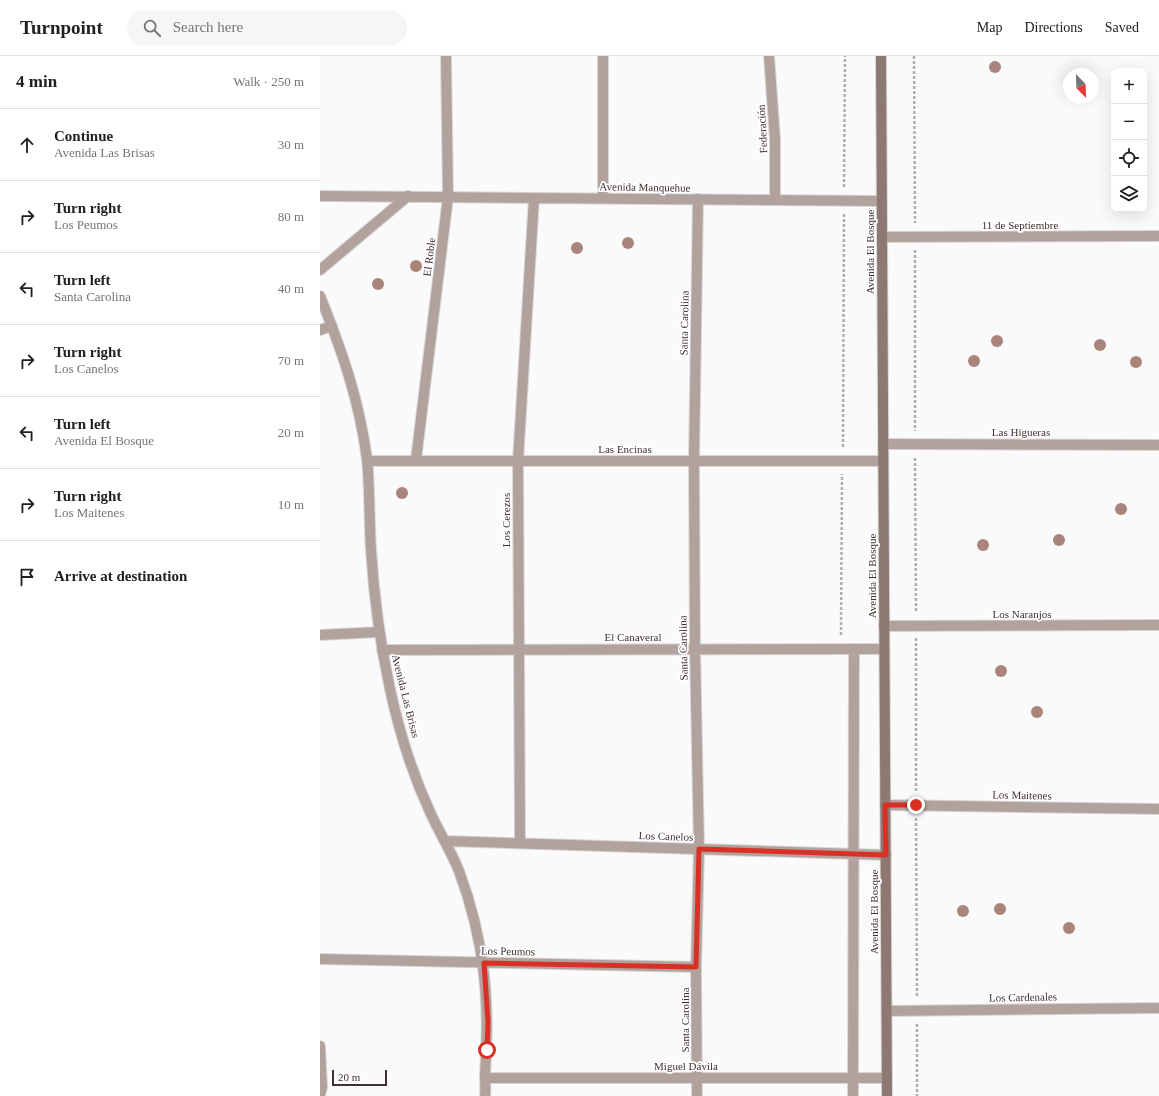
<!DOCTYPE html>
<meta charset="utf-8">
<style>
:root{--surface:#fff;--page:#f6f6f6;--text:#202124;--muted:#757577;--line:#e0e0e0}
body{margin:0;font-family:Georgia,serif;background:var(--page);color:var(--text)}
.controls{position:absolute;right:12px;top:12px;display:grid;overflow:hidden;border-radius:8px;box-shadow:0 4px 16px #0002}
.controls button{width:36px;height:36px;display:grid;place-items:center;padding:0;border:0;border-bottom:1px solid var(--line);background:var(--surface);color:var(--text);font:20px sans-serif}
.compass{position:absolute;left:743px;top:12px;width:36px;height:36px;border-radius:50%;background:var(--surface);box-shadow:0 4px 16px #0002;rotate:157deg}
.scale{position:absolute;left:12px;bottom:10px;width:55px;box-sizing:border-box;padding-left:4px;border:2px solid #3f312e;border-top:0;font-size:11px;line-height:14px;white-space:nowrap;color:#3f312e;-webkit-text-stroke:3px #fff;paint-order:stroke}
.stop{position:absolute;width:12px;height:12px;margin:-9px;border:3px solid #d93025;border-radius:50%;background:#fff}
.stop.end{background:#d93025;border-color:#fff;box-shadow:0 1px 4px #0008}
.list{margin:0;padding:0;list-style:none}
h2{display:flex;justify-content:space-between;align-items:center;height:52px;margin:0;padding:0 16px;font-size:17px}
h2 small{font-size:13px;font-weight:400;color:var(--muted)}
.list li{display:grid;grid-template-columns:26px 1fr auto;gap:12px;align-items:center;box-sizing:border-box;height:72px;padding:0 16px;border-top:1px solid var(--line)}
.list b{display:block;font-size:15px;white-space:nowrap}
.list p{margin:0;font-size:13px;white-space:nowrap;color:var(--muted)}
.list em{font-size:13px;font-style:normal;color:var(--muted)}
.icon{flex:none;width:22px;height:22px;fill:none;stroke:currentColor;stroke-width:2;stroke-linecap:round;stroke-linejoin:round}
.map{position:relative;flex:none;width:839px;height:1040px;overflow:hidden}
header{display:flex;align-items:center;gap:24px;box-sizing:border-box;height:56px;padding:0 20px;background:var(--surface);border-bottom:1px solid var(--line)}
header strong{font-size:19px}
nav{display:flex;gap:22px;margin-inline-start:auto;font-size:14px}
.search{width:280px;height:36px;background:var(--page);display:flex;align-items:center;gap:10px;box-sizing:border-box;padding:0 14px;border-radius:22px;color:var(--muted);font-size:15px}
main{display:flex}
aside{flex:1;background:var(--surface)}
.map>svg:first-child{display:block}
</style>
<header>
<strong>Turnpoint</strong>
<div class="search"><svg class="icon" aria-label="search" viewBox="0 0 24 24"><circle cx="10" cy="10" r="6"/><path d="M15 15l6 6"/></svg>Search here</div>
<nav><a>Map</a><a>Directions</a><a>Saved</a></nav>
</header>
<main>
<aside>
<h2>4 min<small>Walk · 250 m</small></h2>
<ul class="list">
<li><svg class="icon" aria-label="ahead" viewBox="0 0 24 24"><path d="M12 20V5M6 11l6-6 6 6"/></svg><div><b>Continue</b><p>Avenida Las Brisas</p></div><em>30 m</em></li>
<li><svg class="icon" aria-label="right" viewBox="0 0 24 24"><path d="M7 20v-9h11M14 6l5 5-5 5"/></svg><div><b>Turn right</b><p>Los Peumos</p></div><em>80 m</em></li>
<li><svg class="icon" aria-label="left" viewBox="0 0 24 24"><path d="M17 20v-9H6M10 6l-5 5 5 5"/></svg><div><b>Turn left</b><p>Santa Carolina</p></div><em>40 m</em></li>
<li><svg class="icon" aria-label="right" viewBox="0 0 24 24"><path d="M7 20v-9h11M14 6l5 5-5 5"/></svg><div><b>Turn right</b><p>Los Canelos</p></div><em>70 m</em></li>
<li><svg class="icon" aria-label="left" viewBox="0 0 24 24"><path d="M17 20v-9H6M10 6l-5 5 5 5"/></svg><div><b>Turn left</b><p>Avenida El Bosque</p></div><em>20 m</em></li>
<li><svg class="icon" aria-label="right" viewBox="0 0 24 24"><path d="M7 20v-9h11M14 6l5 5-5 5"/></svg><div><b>Turn right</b><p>Los Maitenes</p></div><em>10 m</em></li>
<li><svg class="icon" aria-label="arrive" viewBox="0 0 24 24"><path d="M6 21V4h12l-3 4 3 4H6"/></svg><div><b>Arrive at destination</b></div></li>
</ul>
</aside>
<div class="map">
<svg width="839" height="1040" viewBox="0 0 839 1040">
<rect width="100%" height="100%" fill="#fafafa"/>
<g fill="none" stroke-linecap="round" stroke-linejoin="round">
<g stroke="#d8d6d5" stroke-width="12">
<path id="street" d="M283,0V142
M449,0L455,83V144
M0,140L562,145
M562,181L839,180
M0,214L88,140
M0,240C22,295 39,343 47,403C50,433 49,464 51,494C54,541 60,587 70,633C79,675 92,717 110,756C119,776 131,795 139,815C165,885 170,946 165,1019C165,1026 166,1033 165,1040
M0,274L12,270
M563,388L839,389
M96,404L128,141L126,0
M47,405H563
M564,570L839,569
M0,579L59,576
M62,594L564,593
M565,749L839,753
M125,785L566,799
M200,787L198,405L214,142
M0,903L376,911
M567,955L839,952
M0,990L2,1031L0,1039
M165,1022H567
M377,1040L376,911L379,793L375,593L374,405L378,143
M533,1040L534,593"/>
</g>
<g stroke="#d8d6d5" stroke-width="12">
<path id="secondary" d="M561,0L567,1040"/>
</g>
<path stroke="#b3aead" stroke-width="2.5" stroke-dasharray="3 2" stroke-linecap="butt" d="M594,0L595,167
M524,131L525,0
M595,194V375
M523,391L524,158
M595,402L596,555
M521,579L522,418
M596,582V735
M596,762L597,941
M597,968V1040"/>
<use href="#street" stroke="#b1a29e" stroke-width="10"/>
<use href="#secondary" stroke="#8e7872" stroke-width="10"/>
</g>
<g fill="#aa847a">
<circle cx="675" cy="11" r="6"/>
<circle cx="308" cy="187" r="6"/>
<circle cx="257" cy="192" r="6"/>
<circle cx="96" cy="210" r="6"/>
<circle cx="58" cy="228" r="6"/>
<circle cx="677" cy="285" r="6"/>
<circle cx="780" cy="289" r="6"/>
<circle cx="654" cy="305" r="6"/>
<circle cx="816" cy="306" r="6"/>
<circle cx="82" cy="437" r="6"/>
<circle cx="801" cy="453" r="6"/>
<circle cx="739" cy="484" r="6"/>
<circle cx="663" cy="489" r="6"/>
<circle cx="681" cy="615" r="6"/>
<circle cx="717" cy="656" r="6"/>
<circle cx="680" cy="853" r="6"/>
<circle cx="643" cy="855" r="6"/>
<circle cx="749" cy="872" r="6"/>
</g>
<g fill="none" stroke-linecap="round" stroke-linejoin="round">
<path stroke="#d93025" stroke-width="5" d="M167,994L168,966L164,907L376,911L379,793L566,799L565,749H596"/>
</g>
<g text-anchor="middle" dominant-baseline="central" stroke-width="3.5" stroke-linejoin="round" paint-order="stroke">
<g font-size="11" fill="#3f312e" stroke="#fff">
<text transform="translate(442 73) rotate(-93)">Federación</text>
<text transform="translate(325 131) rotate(1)">Avenida Manquehue</text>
<text x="700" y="169">11 de Septiembre</text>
<text transform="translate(550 196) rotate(-90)">Avenida El Bosque</text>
<text transform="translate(109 201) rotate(-83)">El Roble</text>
<text transform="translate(364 267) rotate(-89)">Santa Carolina</text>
<text x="701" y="376">Las Higueras</text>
<text x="305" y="393">Las Encinas</text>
<text transform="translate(186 464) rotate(-90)">Los Cerezos</text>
<text transform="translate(552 520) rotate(-90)">Avenida El Bosque</text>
<text x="702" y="558">Los Naranjos</text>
<text x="313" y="581">El Canaveral</text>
<text transform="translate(363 592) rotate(-91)">Santa Carolina</text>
<text transform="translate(86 640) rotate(76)">Avenida Las Brisas</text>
<text transform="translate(702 739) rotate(1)">Los Maitenes</text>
<text transform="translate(346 780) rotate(2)">Los Canelos</text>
<text transform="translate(554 856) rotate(-90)">Avenida El Bosque</text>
<text transform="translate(188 895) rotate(1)">Los Peumos</text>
<text transform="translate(703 941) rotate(-1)">Los Cardenales</text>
<text transform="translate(365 964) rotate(-90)">Santa Carolina</text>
<text x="366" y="1010">Miguel Dávila</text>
</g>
</g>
</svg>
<div class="controls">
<button>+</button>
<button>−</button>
<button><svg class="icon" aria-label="locate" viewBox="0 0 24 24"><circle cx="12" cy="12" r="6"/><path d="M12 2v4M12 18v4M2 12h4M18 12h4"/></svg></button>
<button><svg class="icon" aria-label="layers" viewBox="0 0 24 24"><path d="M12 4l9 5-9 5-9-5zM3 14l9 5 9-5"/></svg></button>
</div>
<svg class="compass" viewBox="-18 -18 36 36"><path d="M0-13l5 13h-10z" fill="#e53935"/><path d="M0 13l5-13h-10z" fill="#757577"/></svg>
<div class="scale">20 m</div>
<div class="stop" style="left:167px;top:994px"></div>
<div class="stop end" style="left:596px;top:749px"></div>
</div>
</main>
